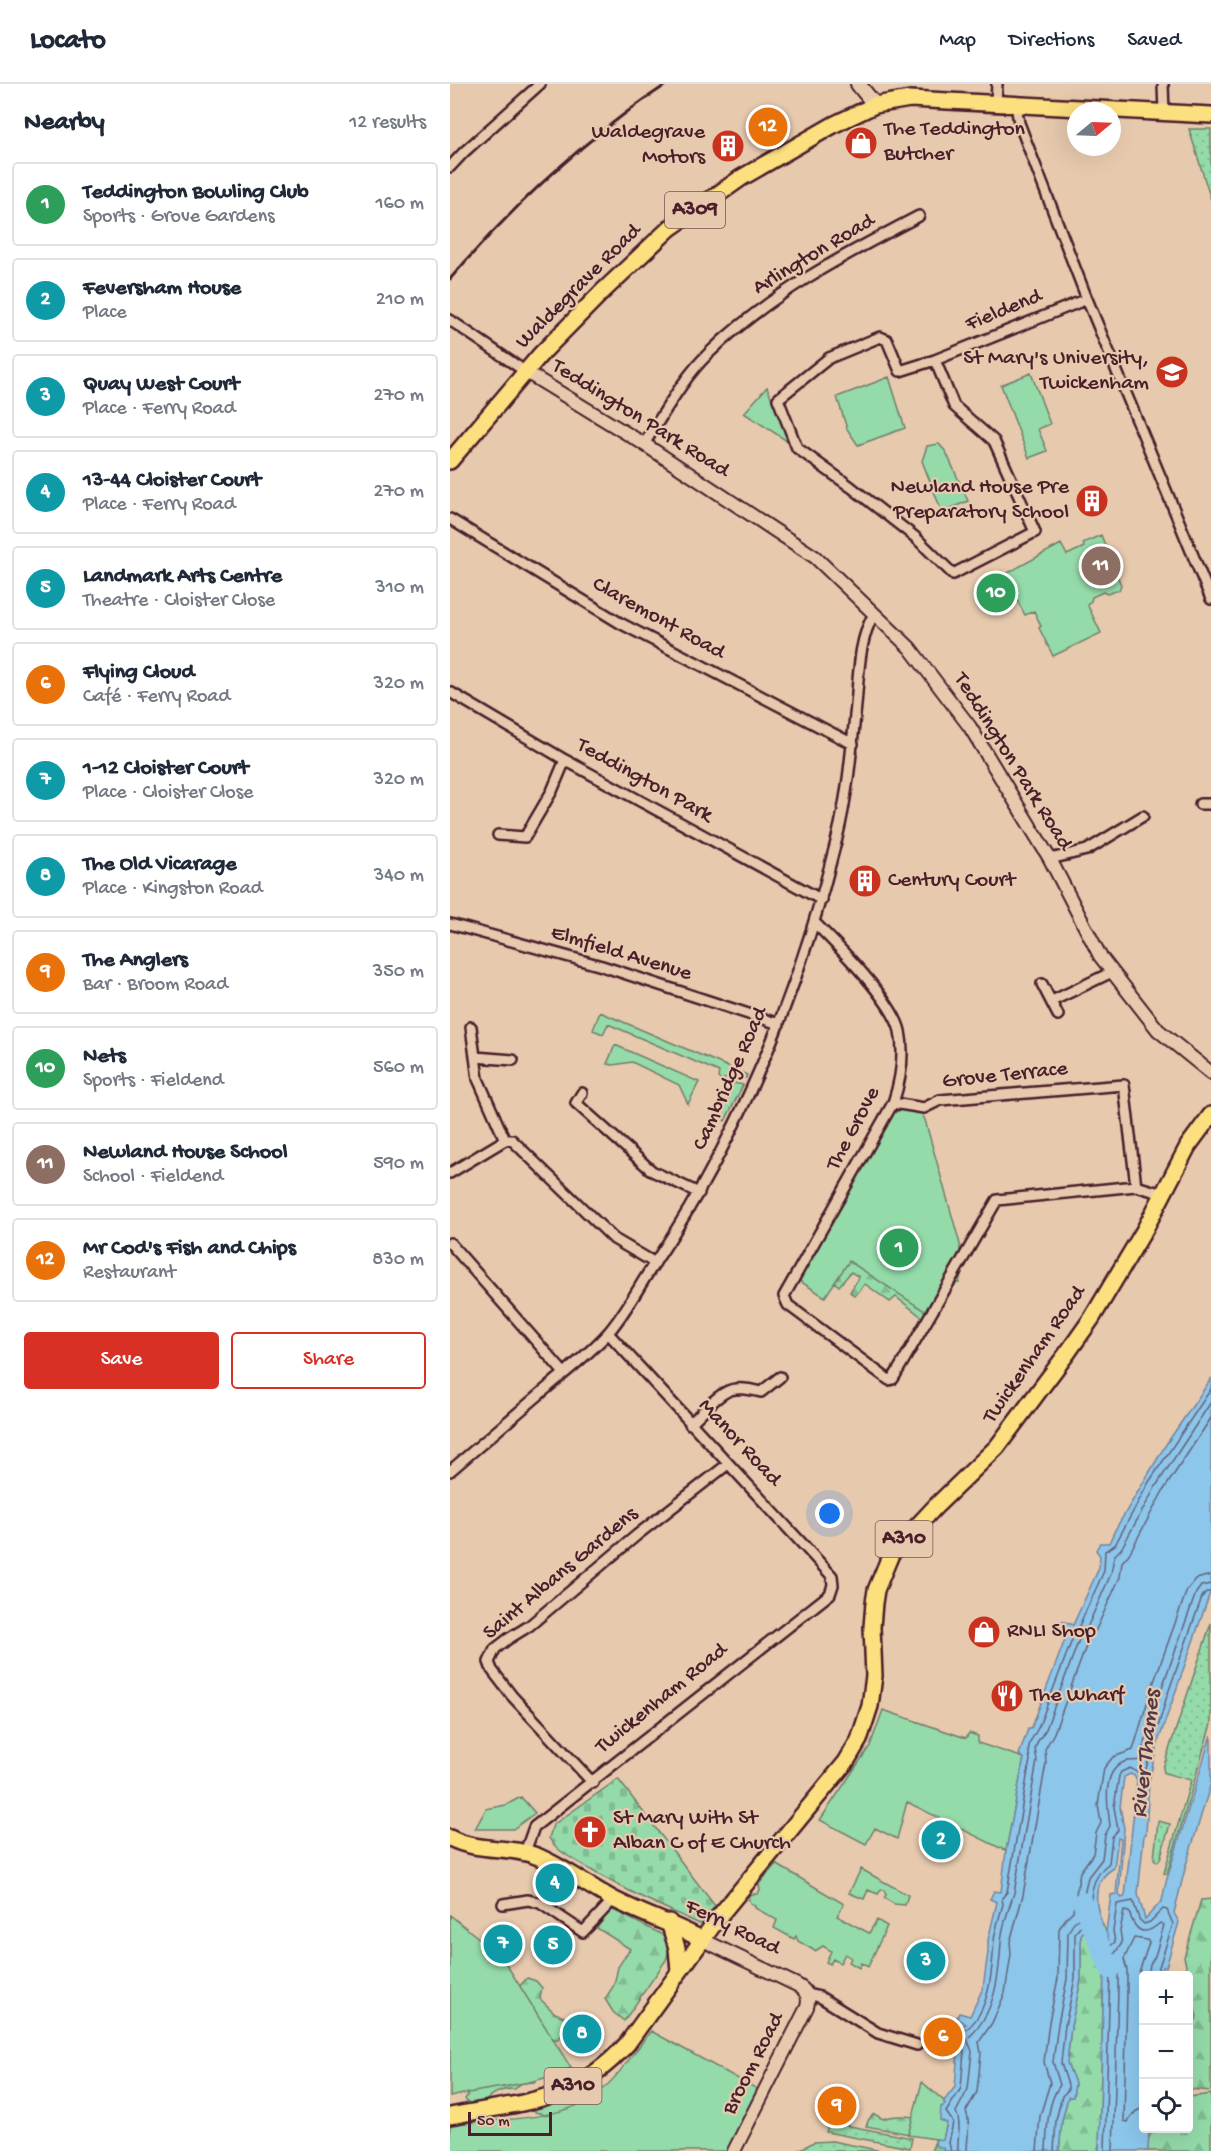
<!DOCTYPE html>
<meta charset="utf-8">
<style>
:root{--surface:#fff;--page:#f2f2f3;--text:#1f2937;--muted:#747a83;--line:#e0e1e3;--accent:#d93025}
body{margin:0;font-family:"Gochi Hand",sans-serif;background:var(--page);color:var(--text)}
.controls{position:absolute;right:18px;bottom:18px;display:grid;overflow:hidden;border-radius:6px;box-shadow:0 6px 24px #0002}
.controls button{width:54px;height:54px;display:grid;place-items:center;padding:0;border:0;border-bottom:2px solid var(--line);background:var(--surface);color:var(--text);font:30px sans-serif}
.compass{position:absolute;left:617px;top:18px;width:54px;height:54px;border-radius:50%;background:var(--surface);box-shadow:0 6px 24px #0002;rotate:71deg}
.scale{position:absolute;left:18px;bottom:15px;width:84px;box-sizing:border-box;padding-left:6px;border:3px solid #4a1f2b;border-top:0;font-size:16px;line-height:21px;white-space:nowrap;color:#4a1f2b;-webkit-text-stroke:4px #e7caae;paint-order:stroke}
.you{position:absolute;left:380px;top:1430px;width:21px;height:21px;margin:-15px;border:4px solid #fff;border-radius:50%;background:#1a73e8;box-shadow:0 0 0 9px #1a73e833}
.badge{display:grid;place-items:center;width:39px;height:39px;border-radius:50%;background:var(--accent);color:#fff;font-size:20px;font-weight:700}
.pin{position:absolute;translate:-50% -50%;border:3px solid #fff;box-shadow:0 2px 6px #0006}
.list{margin:0;padding:0;list-style:none}
h2{display:flex;justify-content:space-between;align-items:center;height:78px;margin:0;padding:0 24px;font-size:26px}
h2 small{font-size:20px;font-weight:400;color:var(--muted)}
.list li{display:grid;grid-template-columns:39px 1fr auto;gap:18px;align-items:center;box-sizing:border-box;height:84px;margin:0 12px 12px;padding:0 12px;border:2px solid var(--line);border-radius:6px}
.list b{display:block;font-size:22px;white-space:nowrap}
.list p{margin:0;font-size:20px;white-space:nowrap;color:var(--muted)}
.list em{font-size:20px;font-style:normal;color:var(--muted)}
.actions{display:flex;gap:12px;padding:18px 24px}
.actions a{flex:1;padding:14px 0;border:2px solid var(--accent);border-radius:6px;text-align:center;font-size:21px;color:var(--accent)}
.actions .main{background:var(--accent);color:#fff}
.icon{flex:none;width:33px;height:33px;fill:none;stroke:currentColor;stroke-width:2;stroke-linecap:round;stroke-linejoin:round}
.map{position:relative;flex:none;width:761px;height:2067px;overflow:hidden}
header{display:flex;align-items:center;gap:36px;box-sizing:border-box;height:84px;padding:0 30px;background:var(--surface);border-bottom:2px solid var(--line)}
header strong{font-size:28px}
nav{display:flex;gap:33px;margin-inline-start:auto;font-size:21px}
main{display:flex}
aside{flex:1;background:var(--surface)}
.map>svg:first-child{display:block}
</style>
<header>
<strong>Locato</strong>
<nav><a>Map</a><a>Directions</a><a>Saved</a></nav>
</header>
<main>
<aside>
<h2>Nearby<small>12 results</small></h2>
<ul class="list">
<li><span class="badge" style="background:#2e9e5b">1</span><div><b>Teddington Bowling Club</b><p>Sports · Grove Gardens</p></div><em>160 m</em></li>
<li><span class="badge" style="background:#0f9aa8">2</span><div><b>Feversham House</b><p>Place</p></div><em>210 m</em></li>
<li><span class="badge" style="background:#0f9aa8">3</span><div><b>Quay West Court</b><p>Place · Ferry Road</p></div><em>270 m</em></li>
<li><span class="badge" style="background:#0f9aa8">4</span><div><b>13-44 Cloister Court</b><p>Place · Ferry Road</p></div><em>270 m</em></li>
<li><span class="badge" style="background:#0f9aa8">5</span><div><b>Landmark Arts Centre</b><p>Theatre · Cloister Close</p></div><em>310 m</em></li>
<li><span class="badge" style="background:#e8710a">6</span><div><b>Flying Cloud</b><p>Café · Ferry Road</p></div><em>320 m</em></li>
<li><span class="badge" style="background:#0f9aa8">7</span><div><b>1-12 Cloister Court</b><p>Place · Cloister Close</p></div><em>320 m</em></li>
<li><span class="badge" style="background:#0f9aa8">8</span><div><b>The Old Vicarage</b><p>Place · Kingston Road</p></div><em>340 m</em></li>
<li><span class="badge" style="background:#e8710a">9</span><div><b>The Anglers</b><p>Bar · Broom Road</p></div><em>350 m</em></li>
<li><span class="badge" style="background:#2e9e5b">10</span><div><b>Nets</b><p>Sports · Fieldend</p></div><em>560 m</em></li>
<li><span class="badge" style="background:#8d6e63">11</span><div><b>Newland House School</b><p>School · Fieldend</p></div><em>590 m</em></li>
<li><span class="badge" style="background:#e8710a">12</span><div><b>Mr Cod's Fish and Chips</b><p>Restaurant</p></div><em>830 m</em></li>
</ul>
<div class="actions"><a class="main">Save</a><a>Share</a></div>
</aside>
<div class="map">
<svg width="761" height="2067" viewBox="0 0 761 2067">
<defs>
<pattern id="grass-dots" width="8" height="8" patternUnits="userSpaceOnUse" patternTransform="scale(1.5)"><rect width="8" height="8" fill="#94dba9"/><path d="M2 2h.1M6 6h.1" fill="none" stroke="#81bc92" stroke-width="1.8" stroke-linecap="round"/></pattern>
<pattern id="forest-firs" width="22" height="20" patternUnits="userSpaceOnUse" patternTransform="scale(1.5)"><rect width="22" height="20" fill="#94dba9"/><path d="M5 1l3.5 6h-7zM16 11l3.5 6h-7z" fill="#81bc92"/></pattern>
<pattern id="cemetery-stones" width="16" height="16" patternUnits="userSpaceOnUse" patternTransform="scale(1.5)"><rect width="16" height="16" fill="#94dba9"/><path d="M2 7V4a2 2 0 0 1 4 0v3zM10 15v-3a2 2 0 0 1 4 0v3z" fill="#81bc92"/></pattern>
</defs>
<rect width="100%" height="100%" fill="#e7caae"/>
<filter id="ink" filterUnits="userSpaceOnUse"><feTurbulence type="fractalNoise" baseFrequency=".0167" numOctaves="2"/><feDisplacementMap in="SourceGraphic" scale="12" xChannelSelector="R" yChannelSelector="G"/><feConvolveMatrix kernelMatrix="1 2 1 2 8 2 1 2 1" color-interpolation-filters="sRGB"/></filter>
<g filter="url(#ink)">
<path fill="url(#grass-dots)" stroke="#6f7d6a" stroke-width="1.5" d="M739,45H761V116Z
M761,1539V1640L717,1790L714,1789L741,1696L714,1689L713,1684Z
M708,1737L720,1740L710,1775L707,1778L704,1775Z
M379,2038L462,2054L460,2064L376,2048Z
M382,2057L432,2067H347L364,2058Z"/>
<path fill="url(#forest-firs)" stroke="#6f7d6a" stroke-width="1.5" d="M500,1161L512,1187L509,1199L502,1200L479,1228L472,1233L446,1213L440,1218L415,1200L405,1212L400,1208L409,1193L401,1188L389,1202L383,1197L393,1176Z
M761,1815V2007L739,2005V1930L744,1941L747,1932L739,1910L738,1892L735,1891L737,1886L734,1873L751,1816Z
M161,1825L215,1852L220,1864L216,1876L174,1937L163,1928L155,1915L164,1901L168,1883L180,1865L147,1844Z
M652,1839L660,1857L644,1863L654,1887L649,2067H609L612,2037L618,2013H623L625,1999L617,1979L621,1942L631,1896V1851L634,1847Z
M77,1894L86,1897L92,1904L90,1915L105,1929L116,1934L115,1948L107,1956L100,1953L67,1905Z
M91,1990L85,1998L71,1999L65,2005C53,2005 42,2009 35,2018L19,2021L15,2015L18,2011L14,2003Z
M136,2005L146,2012L98,2040L95,2031L85,2028L84,2020L129,2016Z
M761,2010V2067H696V2060L703,2045L738,2044L739,2013Z
M424,2030L433,2035C447,2028 480,2035 497,2038L493,2056L495,2067H481L486,2055L416,2042L419,2035Z"/>
<path fill="url(#cemetery-stones)" stroke="#6f7d6a" stroke-width="1.5" d="M168,1695L265,1822L250,1840C211,1822 172,1805 136,1783C122,1774 107,1768 99,1754L103,1741Z"/>
<path fill="#94dba9" stroke="#6f7d6a" stroke-width="1.5" d="M581,289L600,340L588,345L597,367L579,374L551,301Z
M439,293L455,344L408,361L397,345L387,313Z
M317,303L340,359L294,329Z
M489,360L496,368L518,417L492,428L472,377L477,362Z
M651,451L671,501L669,506L657,510L653,508L642,513L641,517L637,520L651,549L603,572L589,544L591,542L584,527L575,531L565,512L537,527L526,506L611,460L617,471L634,463L633,459Z
M150,928L297,991L296,994L284,992L271,996L268,994L269,988L158,940L153,950L143,946Z
M165,961L249,998L238,1020L229,1001L182,978L163,981L157,980Z
M284,999L293,1001L275,1037C265,1027 274,1008 284,999Z
M450,1026L471,1028L475,1036L510,1160V1169L476,1228L399,1177L375,1213L348,1196L441,1030Z
M433,1626L516,1654L519,1649L528,1652V1659L574,1674L556,1767L457,1718L447,1755L425,1744L416,1760L370,1736L420,1662Z
M71,1713L85,1729L63,1745H25L36,1725L56,1721Z
M326,1780L394,1820L387,1832L419,1849L427,1836L437,1842L418,1883L411,1879L409,1884L399,1878L401,1874L395,1870L390,1879L383,1875L380,1880L376,1878L381,1867L373,1862L365,1867L348,1857L346,1852L344,1855L324,1844L327,1836L305,1824V1822L300,1819L298,1813L301,1810H307L310,1806L309,1800Z
M411,1785L458,1811L455,1821L444,1820L434,1814L436,1811L434,1806H431L428,1810L418,1806L414,1815L399,1809Z
M0,1831L57,1877L56,1880L121,1984C81,2003 42,2002 0,2013Z
M201,1947L309,2006L279,2067H0V2040C44,2035 111,2038 147,2010C168,1994 184,1968 201,1947Z
M472,1998L494,2017L497,2038L493,2056L458,2051Z"/>
<path fill="#8cc6eb" stroke="#72839e" stroke-width="1.5" fill-rule="evenodd" d="M761,1295V1506L708,1658L699,1697L696,1750L694,1751L688,1810L695,1835L712,1817L716,1798L761,1651V1699L736,1781L724,1829L729,1838L716,1883H713L711,1891L694,1892V2044L699,2045L698,2067H649L654,1887L644,1863L659,1857L656,1848L661,1811L666,1810L671,1755L668,1754L664,1784C643,1796 644,1818 652,1839L634,1847L631,1851V1896L621,1942L617,1979L625,1999L623,2013H618L612,2037L609,2067H495L494,2064L485,2061L486,2055L493,2056L497,2039L490,2036L491,2023L495,2021L494,2017L505,2003L508,1967L498,1962L504,1945L516,1940L507,1934L509,1929L520,1932L533,1904L538,1868V1856L547,1818L540,1815L544,1807L551,1808L556,1767L574,1674L569,1671L578,1645H581L583,1640L616,1553L609,1550L612,1537L623,1541L649,1484L650,1472L646,1466L650,1459H659L665,1446L715,1362ZM680,1690L685,1692L687,1697L675,1812L672,1814L669,1811L674,1744L670,1723L674,1693Z"/>
<g fill="none" stroke-linecap="round" stroke-linejoin="round">
<path stroke="#646278" stroke-width="1.5" d="M694,1904L689,1888L699,1859L697,1856L684,1854L674,1875L677,1886V1907L674,2037L678,2038L685,2028L694,2023
M501,2067L499,2059L503,2038L496,2028L511,2004L514,1967L506,1957L509,1950C540,1935 542,1888 544,1857C545,1845 550,1832 553,1820L552,1814L557,1808L580,1676C576,1658 582,1657 589,1642L622,1556L621,1548L629,1542L654,1487L655,1467L665,1461L699,1398L761,1305
M508,2067C507,2053 512,2040 506,2028L518,2005L522,1967L517,1955C545,1931 549,1893 551,1858C552,1842 559,1824 564,1809L587,1677L585,1665L588,1657L596,1645L630,1553L636,1546L661,1490L664,1472L671,1465L706,1402L761,1318
M517,2067C517,2053 521,2040 516,2027L527,2008L531,1969L529,1958L542,1939L555,1909L561,1870L560,1858L573,1811L596,1679L595,1665L604,1649L638,1557L644,1550L670,1493L672,1478L679,1470L713,1407L761,1334
M587,2067L590,2032L600,1999L594,1978L599,1938L608,1894L609,1845L616,1834L623,1827L630,1788L643,1770L646,1749L651,1739L648,1721L654,1684L663,1673L683,1666L701,1606L737,1506L746,1495L761,1491
M596,2067C597,2046 597,2018 610,2001L603,1978L608,1940L617,1895L618,1849L624,1838L634,1831L632,1821L638,1793L652,1775L655,1751L660,1742C658,1724 651,1690 672,1679C678,1675 684,1678 690,1676L710,1609L746,1509L751,1502L761,1500
M604,2067L606,2036L612,2012L618,2006V2001L611,1979L615,1941L625,1895V1850L630,1843L643,1835C639,1814 640,1794 659,1779L662,1753L668,1746L664,1723L669,1692L671,1688L680,1684L691,1690L695,1688L717,1612L752,1513L756,1508H761
M655,2067L660,1887L653,1868L665,1858L663,1847L667,1820L683,1817L689,1835L694,1840L700,1838L713,1825L717,1826L723,1840L706,1892
M663,2067L668,1907V1885L663,1872L672,1859L670,1847L674,1827L679,1828C685,1847 693,1854 710,1839L714,1841L705,1872L700,1880L698,1892"/>
<path stroke="#8cc6eb" stroke-width="20" d="M632,1818L660,1885"/>
<g stroke="#4a1f2b" stroke-width="14">
<path id="minor" d="M713,0L714,30
M546,20L547,0
M566,21L569,39L637,215L761,515
M0,83L14,68L90,0
M0,236L76,288
M485,276L504,322L544,357L585,448L503,490L465,453L401,403L347,364L328,315L379,274L430,253L437,256L450,287L485,276L637,215
M194,360C214,330 232,295 258,270C319,210 394,171 469,132
M0,435L170,539L403,660
M0,608L115,676L372,816
M750,720H761
M48,751L75,753L102,707L115,676
M600,775L637,766L693,732
M365,839C388,862 443,917 450,947C455,972 451,995 443,1019L334,1212L338,1221L439,1296L443,1295L547,1116L686,1102
M0,840L152,882L329,940
M592,900L608,931
M602,917L662,888
M21,943L28,995L55,1056
M25,973L63,976
M132,1009L126,1019L202,1087L249,1109
M443,1019L474,1024L490,1016L674,1001L686,1102L713,1110
M0,1089L55,1056H62L164,1155L205,1179
M0,1159L114,1289
M240,1340C251,1330 271,1305 286,1305C294,1304 303,1306 311,1308L330,1293
M0,1387C33,1359 65,1331 98,1303C118,1286 140,1269 157,1250C175,1230 189,1202 204,1180C291,1050 350,905 387,754C397,714 401,672 405,631C409,598 407,558 424,530
M143,1699L62,1612L42,1586L39,1578L45,1565L58,1555L79,1542L187,1451L278,1380
M75,1768L84,1743L380,1510L383,1501L382,1492L158,1249
M53,1820L78,1816L90,1819L133,1848L164,1815
M357,1910L370,1913L428,1949L467,1961"/>
</g>
<g stroke="#4a1f2b" stroke-width="16">
<path id="tertiary" d="M76,288L194,360L365,473L460,564L520,643L600,775L650,872L708,946L761,989
M253,1856L347,1901C356,1906 360,1913 357,1923L284,2067"/>
</g>
<g stroke="#4a1f2b" stroke-width="18">
<path id="secondary" d="M408,0L425,21"/>
</g>
<g stroke="#4a1f2b" stroke-width="20">
<path id="primary" d="M0,377L90,271L152,208L220,144L291,94L385,40L425,21L460,15L761,31
M0,1754C28,1769 61,1761 89,1773C114,1784 137,1801 161,1814C191,1830 224,1840 253,1856
M219,1838L227,1864L229,1887
M0,2032C72,2018 124,2019 177,1960L271,1830L396,1678L409,1656L420,1622L424,1592L422,1543L424,1519L426,1506L441,1470L486,1422L547,1363L618,1268L642,1234L695,1145L738,1062L761,1031"/>
</g>
<use href="#minor" stroke="#e7caae" stroke-width="9"/>
<use href="#tertiary" stroke="#e7caae" stroke-width="12"/>
<use href="#secondary" stroke="#e7caae" stroke-width="14"/>
<use href="#primary" stroke="#fce080" stroke-width="15"/>
<path stroke="#4a1f2b" stroke-width="3" d="M0,195C64,121 135,54 217,0"/>
</g>
</g>
<defs>
<g id="shop-disc" transform="scale(1.725)"><circle r="9.5" fill="#c8321e" stroke="#e7caae"/><path d="M-5-2.5h2.3a2.7 3.5 0 0 1 5.4 0H5L5.5 6h-11ZM-1.5-2.5h3a1.5 2.3 0 0 0-3 0Z" fill="#fff"/></g>
<g id="building-disc" transform="scale(1.725)"><circle r="9.5" fill="#c8321e" stroke="#e7caae"/><path d="M-4-6H4V6H1V3H-1V6H-4ZM-2.5-4.3h1.7v1.8h-1.7ZM.8-4.3h1.7v1.8H.8ZM-2.5-1h1.7V.8h-1.7ZM.8-1h1.7V.8H.8Z" fill="#fff"/></g>
<g id="university-disc" transform="scale(1.725)"><circle r="9.5" fill="#c8321e" stroke="#e7caae"/><path d="M0-5L7-2L0 1L-7-2ZM-4 1L0 2.5L4 1V4Q0 6-4 4Z" fill="#fff"/></g>
<g id="restaurant-disc" transform="scale(1.725)"><circle r="9.5" fill="#c8321e" stroke="#e7caae"/><path d="M-5-6h1v4h1v-4h1v4h1v-4h1v5L-1.5 .5V6h-2V.5L-5-1ZM5-6V6H3V1.5H1.5Q1.5-4 5-6Z" fill="#fff"/></g>
<g id="church-disc" transform="scale(1.725)"><circle r="9.5" fill="#c8321e" stroke="#e7caae"/><path d="M-1.2-6h2.4v3.5h3.3v2.4h-3.3V6h-2.4V-.1h-3.3v-2.4h3.3Z" fill="#fff"/></g>
</defs>
<g fill-rule="evenodd">
<use href="#shop-disc" x="411" y="59"/>
<use href="#building-disc" x="278" y="62"/>
<use href="#university-disc" x="722" y="288"/>
<use href="#building-disc" x="642" y="417"/>
<use href="#building-disc" x="415" y="797"/>
<use href="#shop-disc" x="534" y="1548"/>
<use href="#restaurant-disc" x="557" y="1612"/>
<use href="#church-disc" x="140" y="1748"/>
</g>
<g text-anchor="middle" dominant-baseline="central" stroke-width="4.5" stroke-linejoin="round" paint-order="stroke">
<g fill="#e7caae" stroke="#795252" stroke-width="1.5">
<rect x="215" y="108" width="60" height="36" rx="4.5"/>
<rect x="425.5" y="1437" width="57" height="36" rx="4.5"/>
<rect x="94.5" y="1984" width="57" height="36" rx="4.5"/>
</g>
<g font-size="21" font-weight="bold" fill="#4a1f2b">
<text x="245" y="126">A309</text>
<text x="454" y="1455">A310</text>
<text x="123" y="2002">A310</text>
</g>
<g font-size="22" fill="#4a1f2b" stroke="#e7caae" text-anchor="start">
<text x="434" y="46">The Teddington<tspan x="434" dy="25">Butcher</tspan></text>
<text x="255" y="49" text-anchor="end">Waldegrave<tspan x="255" dy="25">Motors</tspan></text>
<text x="699" y="275" text-anchor="end">St Mary's University,<tspan x="699" dy="25">Twickenham</tspan></text>
<text x="619" y="404" text-anchor="end">Newland House Pre<tspan x="619" dy="25">Preparatory School</tspan></text>
<text x="438" y="797">Century Court</text>
<text x="557" y="1548">RNLI Shop</text>
<text x="580" y="1612">The Wharf</text>
<text x="163" y="1735">St Mary With St<tspan x="163" dy="25">Alban C of E Church</tspan></text>
</g>
<g font-size="22" fill="#4a1f2b" stroke="#e7caae">
<text transform="translate(364 171) rotate(-31)">Arlington Road</text>
<text transform="translate(129 203) rotate(-45)">Waldegrave Road</text>
<text transform="translate(554 227) rotate(-22)">Fieldend</text>
<text transform="translate(190 335) rotate(32)">Teddington Park Road</text>
<text transform="translate(208 535) rotate(29)">Claremont Road</text>
<text transform="translate(562 678) rotate(58)">Teddington Park Road</text>
<text transform="translate(194 697) rotate(29)">Teddington Park</text>
<text transform="translate(171 870) rotate(17)">Elmfield Avenue</text>
<text transform="translate(555 992) rotate(-6)">Grove Terrace</text>
<text transform="translate(281 995) rotate(-66)">Cambridge Road</text>
<text transform="translate(404 1045) rotate(-62)">The Grove</text>
<text transform="translate(585 1271) rotate(-55)">Twickenham Road</text>
<text transform="translate(289 1359) rotate(47)">Manor Road</text>
<text transform="translate(111 1490) rotate(-40)">Saint Albans Gardens</text>
<text transform="translate(212 1615) rotate(-39)">Twickenham Road</text>
<text transform="translate(282 1844) rotate(26)">Ferry Road</text>
<text transform="translate(304 1980) rotate(-63)">Broom Road</text>
</g>
<g font-size="24" font-style="italic" fill="#543848" stroke="#e7caae">
<text transform="translate(697 1670) rotate(-84)">River Thames</text>
</g>
</g>
</svg>
<div class="controls">
<button>+</button>
<button>−</button>
<button><svg class="icon" aria-label="locate" viewBox="0 0 24 24"><circle cx="12" cy="12" r="6"/><path d="M12 2v4M12 18v4M2 12h4M18 12h4"/></svg></button>
</div>
<svg class="compass" viewBox="-18 -18 36 36"><path d="M0-13l5 13h-10z" fill="#e53935"/><path d="M0 13l5-13h-10z" fill="#747a83"/></svg>
<div class="scale">50 m</div>
<div class="you"></div>
<div class="pin badge" style="left:449px;top:1164px;background:#2e9e5b">1</div>
<div class="pin badge" style="left:491px;top:1756px;background:#0f9aa8">2</div>
<div class="pin badge" style="left:476px;top:1877px;background:#0f9aa8">3</div>
<div class="pin badge" style="left:105px;top:1799px;background:#0f9aa8">4</div>
<div class="pin badge" style="left:103px;top:1861px;background:#0f9aa8">5</div>
<div class="pin badge" style="left:493px;top:1953px;background:#e8710a">6</div>
<div class="pin badge" style="left:53px;top:1860px;background:#0f9aa8">7</div>
<div class="pin badge" style="left:132px;top:1950px;background:#0f9aa8">8</div>
<div class="pin badge" style="left:387px;top:2022px;background:#e8710a">9</div>
<div class="pin badge" style="left:546px;top:509px;background:#2e9e5b">10</div>
<div class="pin badge" style="left:651px;top:482px;background:#8d6e63">11</div>
<div class="pin badge" style="left:318px;top:43px;background:#e8710a">12</div>
</div>
</main>
